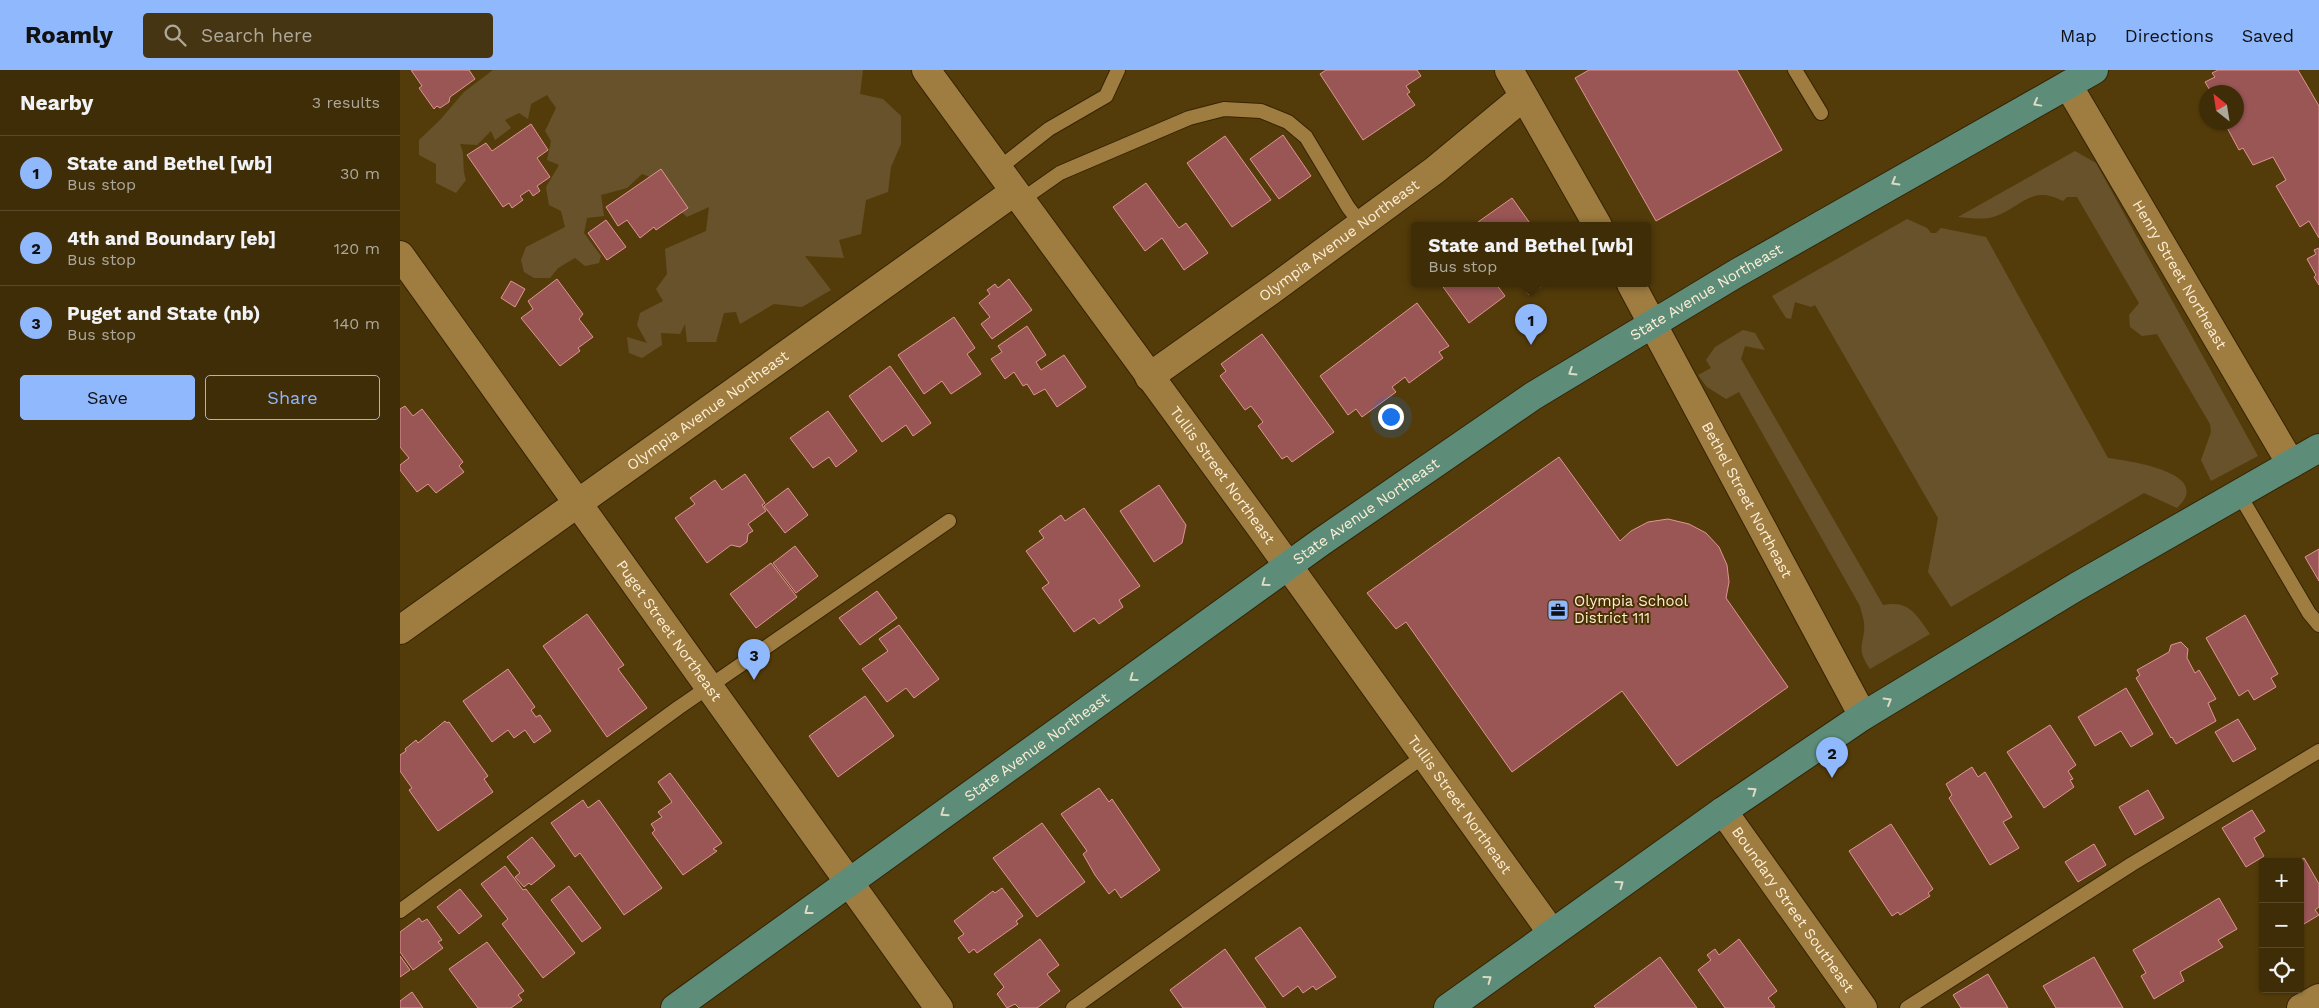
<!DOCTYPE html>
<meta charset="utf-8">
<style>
:root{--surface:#3f2d08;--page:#463512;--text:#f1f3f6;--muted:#ada89c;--line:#584929;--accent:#90b8fd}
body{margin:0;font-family:"Work Sans",sans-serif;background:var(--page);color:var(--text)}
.controls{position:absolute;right:15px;bottom:15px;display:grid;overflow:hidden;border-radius:5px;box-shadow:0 1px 4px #0004}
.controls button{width:45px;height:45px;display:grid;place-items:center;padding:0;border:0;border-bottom:1px solid var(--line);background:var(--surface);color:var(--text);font:25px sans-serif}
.compass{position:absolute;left:1799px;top:15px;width:45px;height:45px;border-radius:50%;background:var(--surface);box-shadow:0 1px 4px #0004;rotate:330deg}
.you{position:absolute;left:990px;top:346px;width:18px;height:18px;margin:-12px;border:4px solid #fff;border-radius:50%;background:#1a73e8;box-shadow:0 0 0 8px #1a73e833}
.badge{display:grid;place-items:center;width:32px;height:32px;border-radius:50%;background:var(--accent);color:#111;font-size:16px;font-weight:700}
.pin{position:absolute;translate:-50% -41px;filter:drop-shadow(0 1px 2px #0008)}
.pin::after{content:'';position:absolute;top:26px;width:18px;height:15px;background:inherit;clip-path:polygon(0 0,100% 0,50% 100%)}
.popup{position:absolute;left:1011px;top:152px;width:240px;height:65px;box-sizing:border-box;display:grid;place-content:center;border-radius:5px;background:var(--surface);filter:drop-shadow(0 1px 4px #0005);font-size:16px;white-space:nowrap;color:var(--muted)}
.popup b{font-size:19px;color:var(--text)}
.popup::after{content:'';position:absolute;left:50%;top:100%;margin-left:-10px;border:10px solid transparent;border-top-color:var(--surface)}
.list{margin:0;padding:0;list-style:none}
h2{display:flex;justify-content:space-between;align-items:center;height:65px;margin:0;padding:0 20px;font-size:21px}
h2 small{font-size:16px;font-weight:400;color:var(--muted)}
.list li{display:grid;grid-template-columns:32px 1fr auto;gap:15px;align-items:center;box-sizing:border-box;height:75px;padding:0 20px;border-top:1px solid var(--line)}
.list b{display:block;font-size:19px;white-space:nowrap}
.list p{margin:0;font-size:16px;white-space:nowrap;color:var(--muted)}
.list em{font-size:16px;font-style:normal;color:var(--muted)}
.actions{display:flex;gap:10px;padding:15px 20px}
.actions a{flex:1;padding:11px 0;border:1px solid var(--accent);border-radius:5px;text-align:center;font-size:18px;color:var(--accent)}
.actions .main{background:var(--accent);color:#111}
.icon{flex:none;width:28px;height:28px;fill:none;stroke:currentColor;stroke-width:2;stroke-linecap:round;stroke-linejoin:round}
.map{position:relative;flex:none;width:1919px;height:938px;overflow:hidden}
header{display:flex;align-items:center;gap:30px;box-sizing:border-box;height:70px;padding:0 25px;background:var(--accent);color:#111}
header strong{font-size:24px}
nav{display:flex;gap:28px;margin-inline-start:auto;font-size:18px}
.search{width:350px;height:45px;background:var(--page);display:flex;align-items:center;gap:12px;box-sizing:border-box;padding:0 18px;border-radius:5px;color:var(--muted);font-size:19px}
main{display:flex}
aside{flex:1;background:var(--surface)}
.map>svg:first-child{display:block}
</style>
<header>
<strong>Roamly</strong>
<div class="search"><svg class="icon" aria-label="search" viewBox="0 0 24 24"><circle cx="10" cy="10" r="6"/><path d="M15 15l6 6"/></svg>Search here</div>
<nav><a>Map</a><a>Directions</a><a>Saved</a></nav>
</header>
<main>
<aside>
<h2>Nearby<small>3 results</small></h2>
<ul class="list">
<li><span class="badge">1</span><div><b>State and Bethel [wb]</b><p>Bus stop</p></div><em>30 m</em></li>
<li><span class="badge">2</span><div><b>4th and Boundary [eb]</b><p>Bus stop</p></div><em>120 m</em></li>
<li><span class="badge">3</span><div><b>Puget and State (nb)</b><p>Bus stop</p></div><em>140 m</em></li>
</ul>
<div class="actions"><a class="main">Save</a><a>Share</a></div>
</aside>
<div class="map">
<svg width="1919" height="938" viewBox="0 0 1919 938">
<rect width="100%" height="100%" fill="#543c0a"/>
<path fill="#68522b" d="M93,0H463L460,24L483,29L501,46V74L491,97L488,122L466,130L461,164L439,170L444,188L405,186L431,220L402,237L374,234L340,254L336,242L324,243L316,272H287L285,254L280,264L261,263L262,275L242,288L229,283L227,267L247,273L237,255L240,243L263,231L256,219L267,204L265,179L306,161L309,137L287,147L269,131L264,112L242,104L227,118L201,125L204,146L187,148L184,163L201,186L199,193L185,196L175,188L158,198L150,208H134L124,202L121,190L126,177L165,157L161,141L149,135L146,117L159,95L147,90L151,71L145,61L156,38L147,25L131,34L128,49L119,43L105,50L111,58L95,70L91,61L77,75L60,74C66,86 61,97 66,110L56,123L36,113V94L19,85V70L40,50L64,22Z
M1675,81L1696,93L1858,386L1811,411L1801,390L1811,362L1810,354L1757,264L1742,266L1730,257L1729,245L1739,233L1677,127H1667L1663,131C1630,114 1621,138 1593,147C1583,150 1569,148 1558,147Z
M1507,149L1527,158L1531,163H1536L1541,158L1586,167L1708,388C1730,391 1815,403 1777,438L1744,423L1551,537L1528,502L1538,448L1415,235L1411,237L1395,232L1391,249L1386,248L1372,226Z
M1343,260L1355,263L1365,280L1345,276L1341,289L1483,535C1509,530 1516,544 1530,564L1470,599C1454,576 1466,574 1464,552C1463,547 1461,541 1460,536L1339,322L1326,329L1307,317L1298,305L1311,298L1306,290L1315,277Z"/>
<path fill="#995655" stroke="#df9594" d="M11,0H69L75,9L50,27L49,32L40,38L37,36L34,39L19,18L22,16Z
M926,0H1017L1021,6L1006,16L1010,22L1007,24L1015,35L963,70L920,4Z
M1189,0H1337L1382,80L1256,151L1175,8Z
M1818,0H1898L1919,36V168L1909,151L1900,157L1876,116L1886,110L1873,87L1853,95L1843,78L1839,80L1824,52H1836V22H1811L1805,12L1815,7L1812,3Z
M131,54L148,80L137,88L150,107L137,116L140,121L133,126L129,120L120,126L123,130L112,138L109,133L103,137L67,85L86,73L92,81Z
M883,65L911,106L879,129L850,89Z
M825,66L871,130L832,157L787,93Z
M261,99L288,138L256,160L254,157L240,168L227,150L218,156L206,137Z
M746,113L779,158L786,153L808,183L784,200L762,168L745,181L713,137Z
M1112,128L1132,156H1081L1078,152Z
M206,150L226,177L207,190L188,163Z
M1919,178V215L1914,207L1916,205L1907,189L1916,184L1914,180Z
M157,209L183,244L179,249L193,267L178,278L180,281L160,296L121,248L133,239L128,231Z
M609,209L632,240L592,269L581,254L590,247L579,233L590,224L587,220L595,214L598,218Z
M111,211L125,219L115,237L101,228Z
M1041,214H1096L1105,226L1069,253Z
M1121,214H1145L1129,225Z
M1017,233L1049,276L1039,282L1043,288L1009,313L1005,307L992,317L996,322L962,347L956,339L948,345L920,306Z
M554,247L575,278L567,284L581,304L551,324L542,311L524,324L498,285Z
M627,256L646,285L636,292L641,300L664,285L686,317L657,337L645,319L634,325L627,314L623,316L614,302L605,309L591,289L602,282L598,276Z
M862,264L934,362L892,392L887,386L882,389L858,356L863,352L851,336L845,340L820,306L826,301L821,294Z
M490,296L531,353L513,366L506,355L482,372L449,326Z
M5,336L13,346L22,339L63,392L59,396L64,402L36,423L28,414L17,422L0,400V395L9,388L0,377V339Z
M428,341L457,381L436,397L429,387L413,398L390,368Z
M1159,387L1220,471L1231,461L1248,452L1268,449L1289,454L1306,463L1319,477L1327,495L1329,512L1326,528L1388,617L1277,696L1222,621L1112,702L1006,552L996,559L967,523Z
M345,404L365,433L362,435L366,441L348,454L353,461L348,464L347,472L340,477L331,475L307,493L275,448L295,434L290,428L315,410L322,420Z
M759,415L786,455L782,473L754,492L720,441Z
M388,418L408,445L385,463L364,436Z
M684,438L740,516L719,530L723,537L699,554L694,548L674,562L642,518L649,513L626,481L644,468L639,461L661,445L665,451Z
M395,476L418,506L396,523L373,493Z
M1919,479V511L1905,487Z
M371,493L397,527L356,558L330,524Z
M477,521L497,548L460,575L439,548Z
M187,544L224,595L218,599L247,638L207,667L143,576Z
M1845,545L1878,604L1871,608L1876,617L1854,630L1848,620L1839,626L1806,568Z
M499,555L539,609L514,628L506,618L487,632L462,599L488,581L479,569Z
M1781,572L1788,579L1787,588L1795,603L1799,600L1816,629L1808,633L1816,651L1776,674L1772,667L1771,668L1736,608L1740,605L1737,600L1769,582L1771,575Z
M108,599L135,637L131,640L136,647L140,645L151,661L134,673L125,660L114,668L108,660L92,672L63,631Z
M1726,618L1753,664L1731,677L1721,661L1695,676L1678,647Z
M465,626L494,666L438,707L409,666Z
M1838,649L1856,679L1833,692L1815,662Z
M45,651L47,653L49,652L88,706L84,709L93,722L38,761L9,720L12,718L0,701V685L6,681L5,679L16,670L18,673Z
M1650,655L1676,695L1668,701L1673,709L1670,710L1674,717L1644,738L1607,682Z
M1572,697L1578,707L1585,702L1612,747L1603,752L1619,778L1590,795L1549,728L1552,725L1546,714Z
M270,703L322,773L313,779L317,781L283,805L252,763L255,760L251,754L262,747L258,742L272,732L258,712Z
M699,718L709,732L712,729L760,800L721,828L715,819L709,824L695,805L683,784L687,781L661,744Z
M1748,720L1764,748L1735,765L1719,737Z
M183,730L188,738L199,730L262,818L224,845L180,783L175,787L151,753Z
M1852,740L1865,761L1854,768L1864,786L1846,797L1822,758Z
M642,753L685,812L637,847L593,788Z
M1491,754L1533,819L1528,823L1530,826L1500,845L1498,842L1492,846L1449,781Z
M132,767L155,796L131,815L129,813L124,817L115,807L120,803L107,787Z
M1694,774L1706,795L1678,812L1665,792Z
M1904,788L1919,814V837L1915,840L1919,845L1904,854L1900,848V792H1898Z
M105,796L123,820L126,819L175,883L143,908L102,854L108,849L81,814Z
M169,816L201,858L182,872L151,830Z
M602,818L623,846L616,851L618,854L577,883L574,879L569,883L558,868L564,864L554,851L593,821L595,823Z
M60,819L82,846L59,864L37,837Z
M1819,828L1837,859L1818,870L1823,877L1780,902L1784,911L1754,929L1741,906L1746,903L1733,880Z
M19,848L22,852L27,849L42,870L38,872L43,878L13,900L0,882V862Z
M900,857L936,907L916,920L913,916L903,923L898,916L883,927L855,888Z
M640,869L659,895L647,904L660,921L637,938H619L615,934L607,938L597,924L604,917L594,904Z
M1339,869L1377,921L1368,928L1375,937L1373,938H1325L1298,900L1311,890L1307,885L1315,879L1319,885Z
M87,872L124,921L118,925L122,930L111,938H78L49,899Z
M825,879L866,938H783L770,920Z
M0,886L10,900L0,907Z
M1260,887L1297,938H1196L1194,936Z
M1694,887L1723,938H1656L1643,916Z
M1588,904L1608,938H1561L1553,925Z
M12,922L23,938H0V931Z"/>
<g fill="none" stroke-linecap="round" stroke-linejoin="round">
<g stroke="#352403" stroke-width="16">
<path id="lane" d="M1395,0L1421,43
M598,99L649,59L706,26L718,0
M620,131L660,103L789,48L824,39L861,41L888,52L906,67L948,137L961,154
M1839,424L1909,543L1919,555
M0,841L278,638L549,451
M673,938L1024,686
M1507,938L1732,794L1919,681"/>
</g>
<g stroke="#352403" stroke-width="30">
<g id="street">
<path id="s1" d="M526,0L861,458L1152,863"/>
<path d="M1109,0L1198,156"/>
<path id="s2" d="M1668,15L1891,394"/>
<path id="s3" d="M1231,214L1463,646"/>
<path id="s4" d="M749,307L869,222L1035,100L1123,27"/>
<path id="s5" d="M0,560L614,122"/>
<path id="s6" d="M1323,741L1463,938"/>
<path d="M1901,938L1919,928"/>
</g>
</g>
<g stroke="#352403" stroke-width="30">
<g id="secondary">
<path id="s7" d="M0,185L539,938"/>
</g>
</g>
<g stroke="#352403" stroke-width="30">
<g id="primary">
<path id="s8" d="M275,938L921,472L1133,326L1337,203L1694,0"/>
<path d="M1048,938L1323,741L1463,646L1676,517L1919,378"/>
</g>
</g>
<use href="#lane" stroke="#9f7d41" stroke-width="14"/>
<use href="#street" stroke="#9f7d41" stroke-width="28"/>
<use href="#secondary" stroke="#9f7d41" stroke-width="28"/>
<use href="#primary" stroke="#5d8d79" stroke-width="28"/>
</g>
<defs><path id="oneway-chevron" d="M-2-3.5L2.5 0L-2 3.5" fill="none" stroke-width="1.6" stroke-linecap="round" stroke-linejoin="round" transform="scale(1.25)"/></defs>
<g stroke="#dddbc3">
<use href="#oneway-chevron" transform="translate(1637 33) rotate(151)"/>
<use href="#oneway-chevron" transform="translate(1495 112) rotate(150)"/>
<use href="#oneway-chevron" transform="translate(1172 302) rotate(148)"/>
<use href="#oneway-chevron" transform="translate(865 513) rotate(144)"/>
<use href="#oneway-chevron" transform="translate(733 608) rotate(144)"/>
<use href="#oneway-chevron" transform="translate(1488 631) rotate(-31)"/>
<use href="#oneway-chevron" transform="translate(1353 721) rotate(-34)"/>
<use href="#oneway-chevron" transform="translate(544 743) rotate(145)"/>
<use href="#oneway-chevron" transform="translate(1220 814) rotate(-36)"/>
<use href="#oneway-chevron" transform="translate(408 841) rotate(143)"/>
<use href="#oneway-chevron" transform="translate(1088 909) rotate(-36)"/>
</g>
<defs>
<g id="office-square" transform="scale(1.125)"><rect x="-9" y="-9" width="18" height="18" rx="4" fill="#90b8fd" stroke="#493200"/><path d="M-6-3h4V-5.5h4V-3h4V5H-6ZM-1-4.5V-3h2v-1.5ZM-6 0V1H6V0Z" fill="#111"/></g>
</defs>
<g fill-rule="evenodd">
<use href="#office-square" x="1158" y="540"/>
</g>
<g text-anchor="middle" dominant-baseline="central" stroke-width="4" stroke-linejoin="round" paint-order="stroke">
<g font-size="15" fill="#fdeed6" stroke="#493200">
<text stroke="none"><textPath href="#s4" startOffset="234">Olympia Avenue Northeast</textPath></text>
<text stroke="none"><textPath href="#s2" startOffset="220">Henry Street Northeast</textPath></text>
<text stroke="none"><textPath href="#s8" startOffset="1256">State Avenue Northeast</textPath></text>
<text stroke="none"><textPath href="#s5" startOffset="378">Olympia Avenue Northeast</textPath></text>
<text stroke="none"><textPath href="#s1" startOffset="502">Tullis Street Northeast</textPath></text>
<text stroke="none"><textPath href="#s3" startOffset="245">Bethel Street Northeast</textPath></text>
<text stroke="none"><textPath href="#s8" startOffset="851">State Avenue Northeast</textPath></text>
<text stroke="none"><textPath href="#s7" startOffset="462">Puget Street Northeast</textPath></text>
<text stroke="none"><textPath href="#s8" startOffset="446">State Avenue Northeast</textPath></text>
<text stroke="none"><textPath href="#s1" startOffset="908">Tullis Street Northeast</textPath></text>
<text stroke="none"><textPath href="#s6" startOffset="121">Boundary Street Southeast</textPath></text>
</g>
<g font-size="15" fill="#fdeed6" stroke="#493200" text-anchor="start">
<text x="1174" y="531">Olympia School<tspan x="1174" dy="17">District 111</tspan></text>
</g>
</g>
</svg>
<div class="controls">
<button>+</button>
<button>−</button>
<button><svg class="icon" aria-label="locate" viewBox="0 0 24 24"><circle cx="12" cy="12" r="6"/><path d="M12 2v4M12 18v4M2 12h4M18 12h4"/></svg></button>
</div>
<svg class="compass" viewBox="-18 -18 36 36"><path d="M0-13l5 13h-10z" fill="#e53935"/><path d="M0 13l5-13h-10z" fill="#ada89c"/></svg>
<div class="you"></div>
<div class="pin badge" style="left:1131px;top:275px">1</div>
<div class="popup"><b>State and Bethel [wb]</b>Bus stop</div>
<div class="pin badge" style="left:1432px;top:708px">2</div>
<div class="pin badge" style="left:354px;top:610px">3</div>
</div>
</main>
